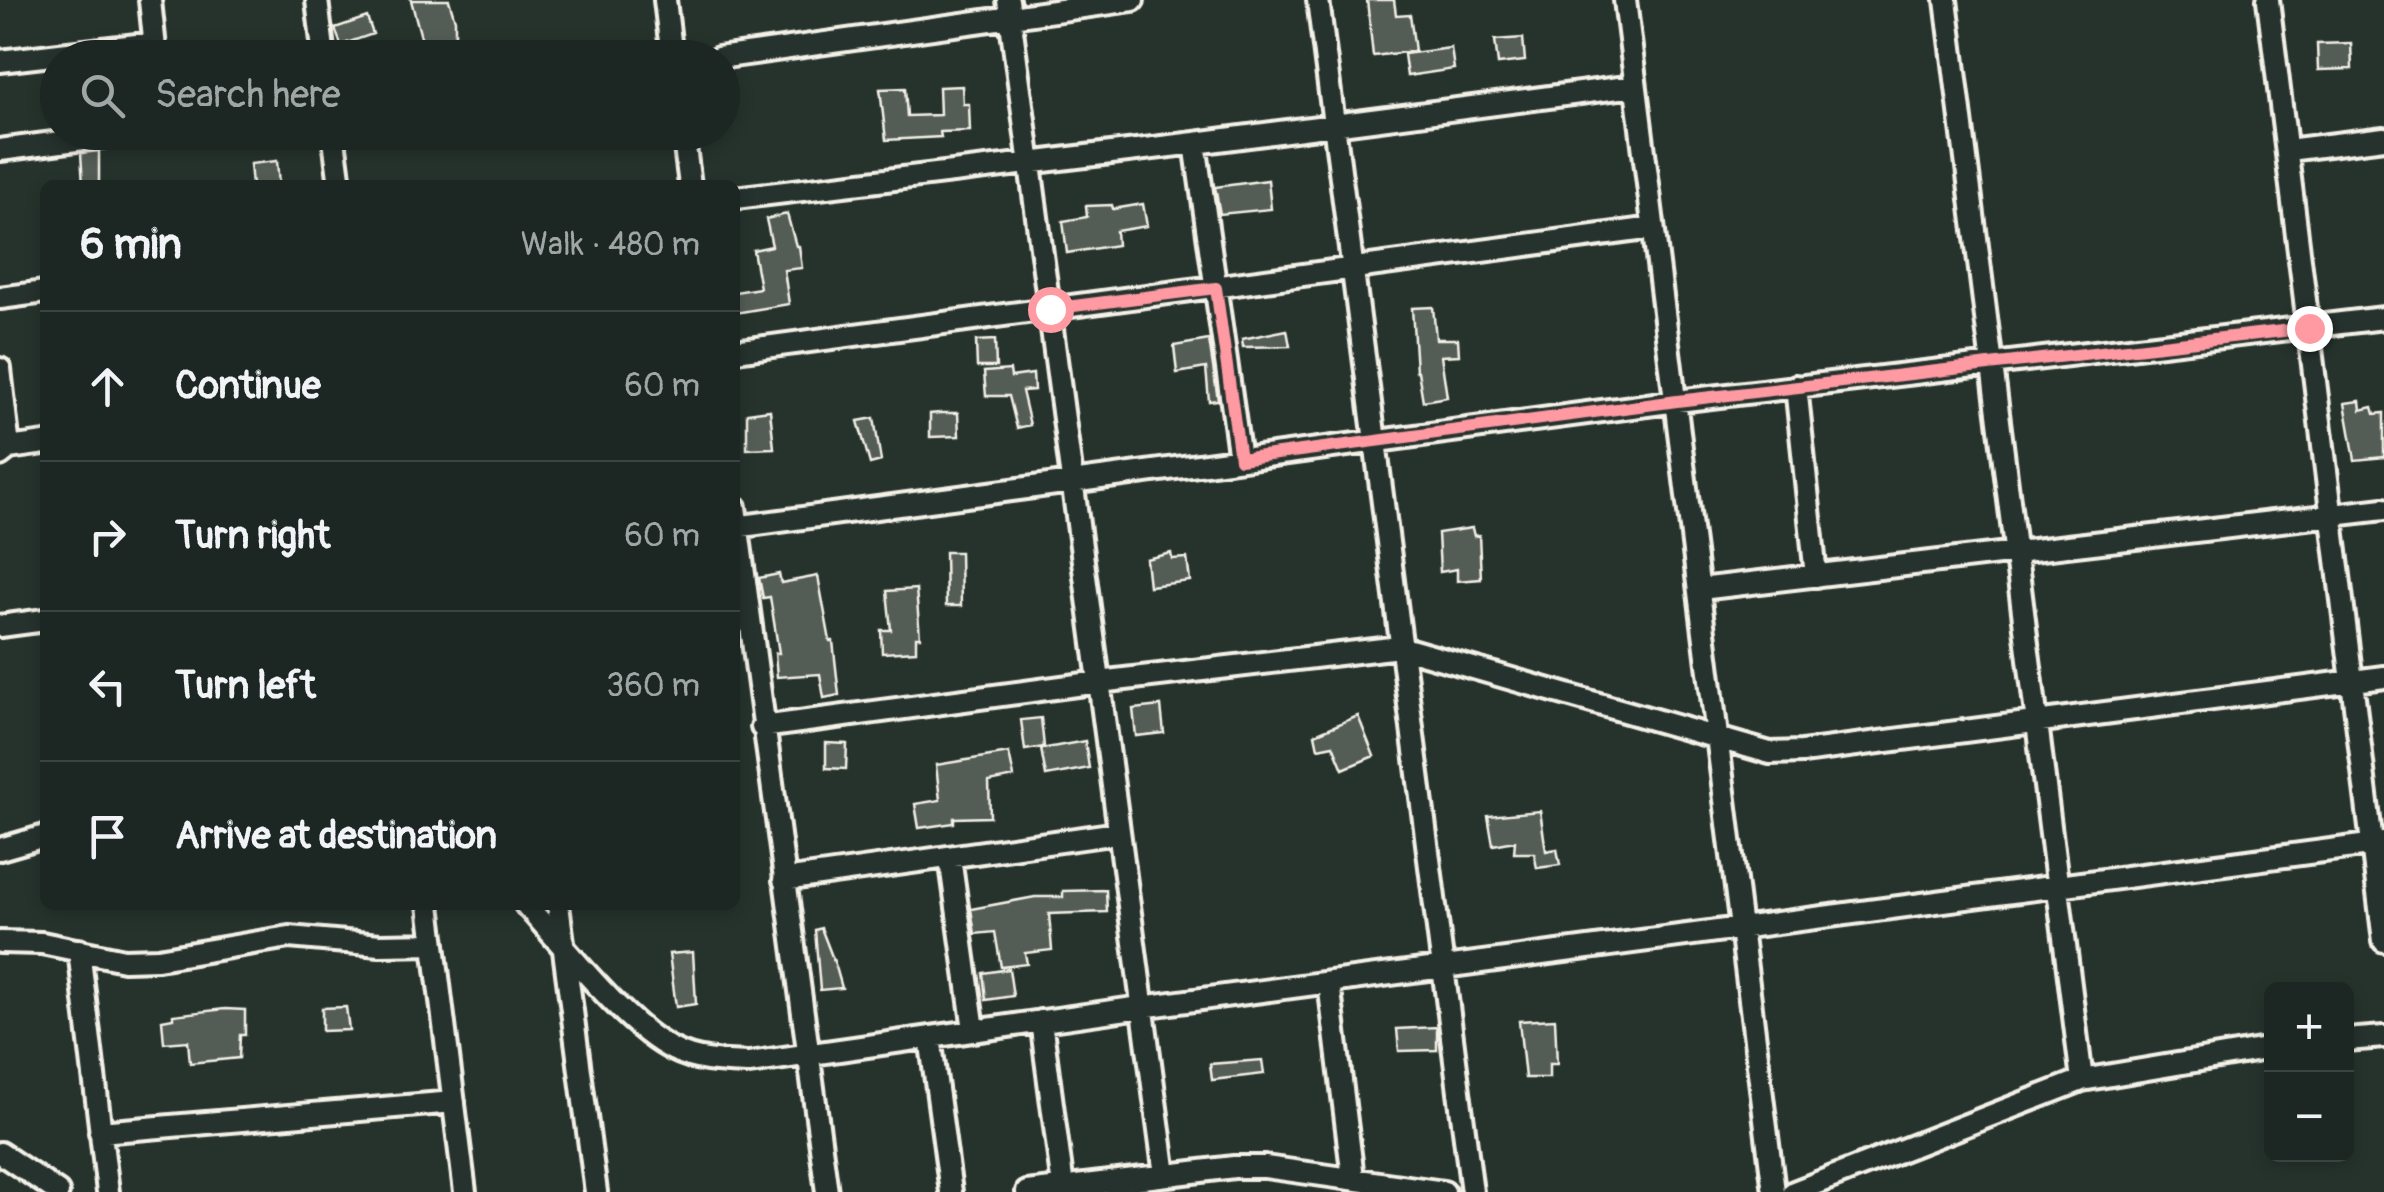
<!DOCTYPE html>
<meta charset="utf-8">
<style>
:root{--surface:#1c2622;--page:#29322f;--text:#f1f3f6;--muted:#a0a5a5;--line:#3a4340}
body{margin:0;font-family:Pangolin,sans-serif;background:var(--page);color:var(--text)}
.controls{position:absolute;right:30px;bottom:30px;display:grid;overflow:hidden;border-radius:15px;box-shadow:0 5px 15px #0003}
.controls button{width:90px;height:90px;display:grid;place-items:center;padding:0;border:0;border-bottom:2px solid var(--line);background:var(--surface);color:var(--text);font:50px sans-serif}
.stop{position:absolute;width:30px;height:30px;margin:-22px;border:8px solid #ff9aa2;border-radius:50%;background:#fff}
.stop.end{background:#ff9aa2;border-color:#fff;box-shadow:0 2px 10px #0008}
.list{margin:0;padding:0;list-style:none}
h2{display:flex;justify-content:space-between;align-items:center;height:130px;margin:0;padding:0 40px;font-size:42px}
h2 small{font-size:32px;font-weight:400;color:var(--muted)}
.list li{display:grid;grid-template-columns:65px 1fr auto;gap:30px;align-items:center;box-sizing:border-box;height:150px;padding:0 40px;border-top:2px solid var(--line)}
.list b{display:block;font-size:38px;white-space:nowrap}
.list em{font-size:32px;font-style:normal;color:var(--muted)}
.icon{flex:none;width:55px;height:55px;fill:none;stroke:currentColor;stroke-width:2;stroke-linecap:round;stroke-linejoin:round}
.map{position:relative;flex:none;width:2384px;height:1192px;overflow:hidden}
.search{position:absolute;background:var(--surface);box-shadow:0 5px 15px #0003;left:40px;top:40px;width:700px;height:110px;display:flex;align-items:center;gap:25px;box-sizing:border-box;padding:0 35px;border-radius:55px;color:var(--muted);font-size:38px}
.panel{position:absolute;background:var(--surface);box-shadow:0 5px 15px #0003;left:40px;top:180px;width:700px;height:730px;border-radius:15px}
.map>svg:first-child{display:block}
</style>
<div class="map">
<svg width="2384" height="1192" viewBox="0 0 2384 1192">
<rect width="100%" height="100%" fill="#26332d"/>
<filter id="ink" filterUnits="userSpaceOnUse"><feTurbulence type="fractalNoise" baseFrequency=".01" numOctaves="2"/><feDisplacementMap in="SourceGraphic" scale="20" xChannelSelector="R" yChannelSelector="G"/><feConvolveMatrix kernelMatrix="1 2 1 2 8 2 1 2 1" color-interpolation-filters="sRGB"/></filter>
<g filter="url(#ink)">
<path fill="#525c55" stroke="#f4f1e8" stroke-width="2.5" d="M411,0H449L455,20V58H401V42L422,41Z
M1367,0H1394L1396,15L1410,14L1415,51L1373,56Z
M367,17L373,34L341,45L335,28Z
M1523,38L1525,61L1498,64L1495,40Z
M2351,43L2352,69L2318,70L2317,44Z
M1451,48L1454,69L1407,76L1404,54Z
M962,86L963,104H969L970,131L940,132L941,137L886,140L880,89L905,88L907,116L940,115L939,87Z
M99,151V185H83L81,153Z
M277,161L279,185H252L250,164Z
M1268,180L1271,209L1220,214L1215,187Z
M1143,204L1147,226L1116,231L1117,245L1067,253L1063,221L1087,217L1086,206L1112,205L1113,209Z
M787,214L796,246H799L802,268L784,270L789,304L735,313V292L760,288L753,250L772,246L766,219Z
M1433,307L1436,339H1458L1459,355L1441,356L1447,397L1423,401L1418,371H1416L1412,308Z
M1287,330L1290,346L1243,347L1242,339Z
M995,340L996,367H977L976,341Z
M1209,340L1218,400L1209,401L1206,368L1177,373L1174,346Z
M1010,370L1011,377L1033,374L1034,390L1022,391L1030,425L1017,428L1009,396H986L984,372Z
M2360,401L2361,410L2373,407L2375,414L2384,413V457L2355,460L2345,403Z
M770,410L774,448L747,449V413Z
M940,413H958L959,436L930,437V414Z
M874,418L881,461L870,464L858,421Z
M1472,528L1474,536L1479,535L1481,579L1457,581V569L1440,572L1438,533Z
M945,552H960L961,606H946Z
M1171,553L1172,559L1187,558L1190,581L1149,586L1146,559Z
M779,574L781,583L818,576L830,641H833L839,695L824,698L820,674L777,677L775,653H779L770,597L763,598L759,578Z
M916,589L920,637H916V651L882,653L881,630H891L887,591Z
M1161,706L1164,733L1136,736L1133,709Z
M1358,716L1374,756L1343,769L1333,745L1318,748L1315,734Z
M1041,718L1044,747L1025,750L1021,720Z
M1085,741L1089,768L1046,776L1041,749Z
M826,743L847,744L846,769L826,768Z
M1009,753L1014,777L989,782L990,817L954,818V823L919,828L915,804L940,800L936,765Z
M1540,811L1546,851L1557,849L1560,865L1537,868L1534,853H1514L1515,841L1493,845L1488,816Z
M1106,890L1107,912L1049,914L1052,950L1025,953L1027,964L1001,967L995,932L975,934L971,909L1035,897H1063V891Z
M821,928L836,967L842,988L820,990L815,930Z
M693,952L696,1004L676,1007L669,954Z
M1009,969L1013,996L986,1000L983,973Z
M346,1007L349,1030L322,1031V1008Z
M225,1009L245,1010V1035H240L239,1058L190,1063L188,1041L164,1043L162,1020L173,1018V1015Z
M1555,1019L1557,1064H1549V1078H1525L1519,1021Z
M1437,1027V1050L1399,1051L1397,1029Z
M1262,1060L1264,1074L1212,1080L1210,1064Z"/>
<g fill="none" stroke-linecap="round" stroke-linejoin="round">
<g stroke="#f4f1e8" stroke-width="28">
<path id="minor" d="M150,0L156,58
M317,0L324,58
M665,0L672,58
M1008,0L1165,1175
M1318,0L1472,1192
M1625,0L1774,1192
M1946,0L2082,1080
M2268,0L2384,941
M718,58L1133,0
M0,61L154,43
M333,132L340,185
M683,132L690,185
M1195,143L1240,459
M0,150L137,132
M2288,150L2384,138
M735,198L1195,143L1634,86
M0,298L45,292
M735,351L1653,228
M0,369L9,448
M1796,386L1816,576
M0,455L9,448L45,443
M735,507L827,1192
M735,527L1677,401L2384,318
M1700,589L2384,509
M0,626L45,620
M762,727L1099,682L1400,647L1770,753L1802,752L2384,677
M0,849L45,836
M950,857L974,1030
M784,880L1118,833
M429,905L465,1192
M526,905C564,946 626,1027 674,1050C697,1062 724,1062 749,1063L1141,1007L2384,843
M558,905L596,1192
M0,942L42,943L124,960L158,959L289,937L380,945L434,944
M79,950L108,1192
M1329,983L1353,1178
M1041,1021L1063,1187
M930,1037L951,1192
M2346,1040L2384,1037
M100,1132L454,1102
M0,1153L58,1192
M1027,1192L1234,1167H1265L1444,1192
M1794,1192L2082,1080L2272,1048"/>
</g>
<use href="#minor" stroke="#26332d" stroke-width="20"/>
</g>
</g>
<g fill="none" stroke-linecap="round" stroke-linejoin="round" filter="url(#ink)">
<path stroke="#ff9aa2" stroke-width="12" d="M1050,309L1216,288L1240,459L1677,401L2309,328"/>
</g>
</svg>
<div class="controls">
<button>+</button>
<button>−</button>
</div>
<div class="stop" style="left:1050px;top:309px"></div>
<div class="stop end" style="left:2309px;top:328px"></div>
<div class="search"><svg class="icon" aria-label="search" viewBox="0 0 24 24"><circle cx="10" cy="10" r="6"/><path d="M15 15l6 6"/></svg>Search here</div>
<section class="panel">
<h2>6 min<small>Walk · 480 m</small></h2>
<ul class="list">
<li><svg class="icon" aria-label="ahead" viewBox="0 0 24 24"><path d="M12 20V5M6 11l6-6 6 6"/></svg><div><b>Continue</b></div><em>60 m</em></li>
<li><svg class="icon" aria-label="right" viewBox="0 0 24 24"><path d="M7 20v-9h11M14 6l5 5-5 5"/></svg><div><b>Turn right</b></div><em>60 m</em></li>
<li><svg class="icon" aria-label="left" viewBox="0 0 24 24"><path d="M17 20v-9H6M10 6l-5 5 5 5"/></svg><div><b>Turn left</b></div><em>360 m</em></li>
<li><svg class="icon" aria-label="arrive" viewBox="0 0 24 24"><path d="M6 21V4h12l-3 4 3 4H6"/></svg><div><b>Arrive at destination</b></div></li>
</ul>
</section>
</div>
